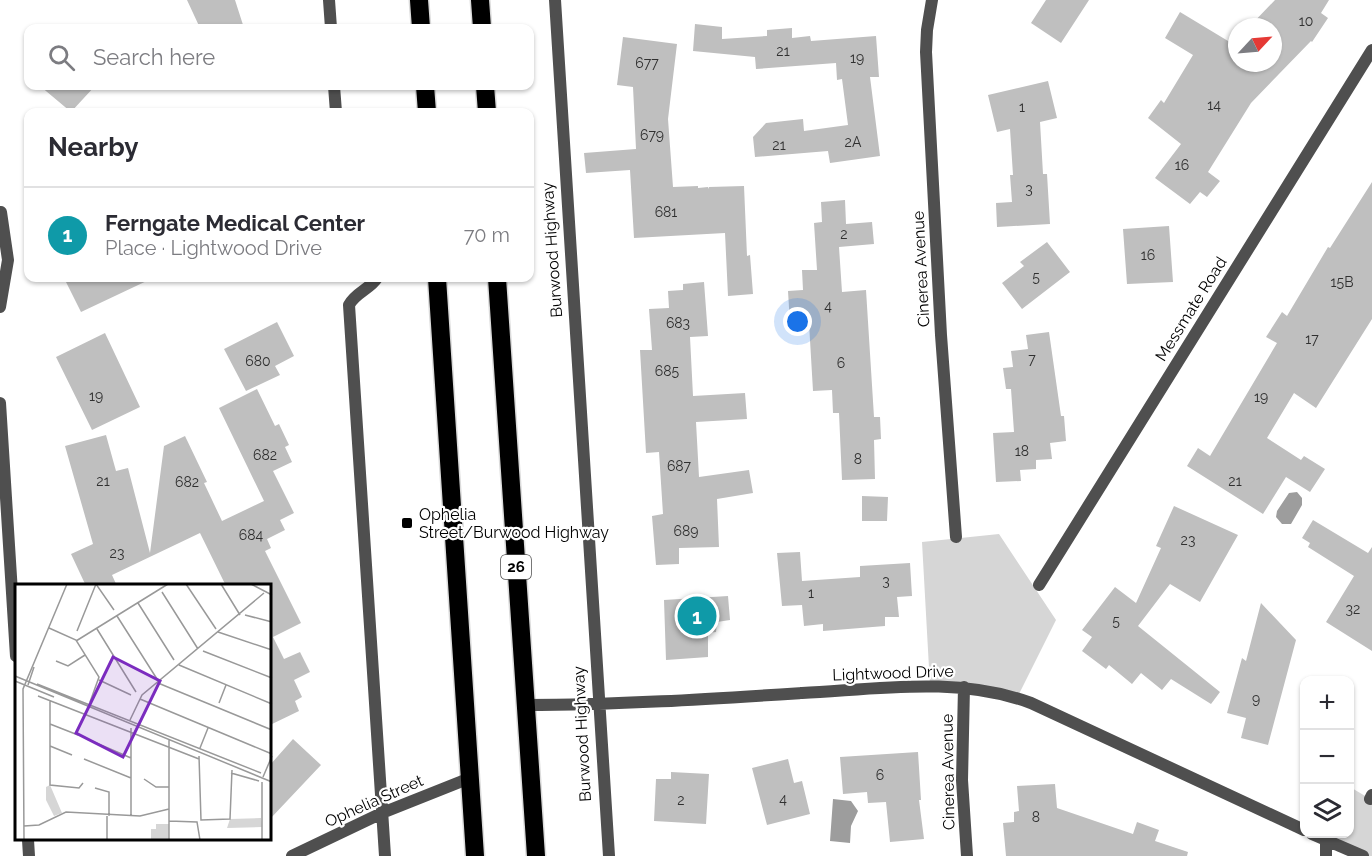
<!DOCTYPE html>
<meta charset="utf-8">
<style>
:root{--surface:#fff;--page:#f7f7f7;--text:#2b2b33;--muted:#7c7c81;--line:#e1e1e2;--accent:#1a73e8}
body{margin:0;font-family:Raleway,sans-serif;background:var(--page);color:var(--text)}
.controls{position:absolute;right:18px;bottom:18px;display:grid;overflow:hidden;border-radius:12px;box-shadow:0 2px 4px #0004}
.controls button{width:54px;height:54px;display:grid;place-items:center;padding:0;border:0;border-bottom:2px solid var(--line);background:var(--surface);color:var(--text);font:30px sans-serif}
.compass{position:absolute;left:1228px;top:18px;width:54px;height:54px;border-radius:50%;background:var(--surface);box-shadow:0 2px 4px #0004;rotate:64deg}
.you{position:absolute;left:798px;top:322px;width:21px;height:21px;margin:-15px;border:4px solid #fff;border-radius:50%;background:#1a73e8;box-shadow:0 0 0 9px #1a73e833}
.badge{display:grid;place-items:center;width:39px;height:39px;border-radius:50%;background:var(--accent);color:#fff;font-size:20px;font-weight:700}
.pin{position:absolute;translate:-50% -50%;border:3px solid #fff;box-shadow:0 2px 6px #0006}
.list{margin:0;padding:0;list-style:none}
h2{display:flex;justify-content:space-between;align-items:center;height:78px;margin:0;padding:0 24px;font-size:26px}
h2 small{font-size:20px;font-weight:400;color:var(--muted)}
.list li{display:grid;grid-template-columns:39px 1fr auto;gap:18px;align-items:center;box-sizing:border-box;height:96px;padding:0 24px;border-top:2px solid var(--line)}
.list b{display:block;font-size:22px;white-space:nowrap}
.list p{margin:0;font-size:20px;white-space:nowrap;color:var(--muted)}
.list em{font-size:20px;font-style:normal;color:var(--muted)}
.icon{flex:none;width:33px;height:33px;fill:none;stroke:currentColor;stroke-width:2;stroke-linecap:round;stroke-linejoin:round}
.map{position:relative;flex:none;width:1372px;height:856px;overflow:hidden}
.search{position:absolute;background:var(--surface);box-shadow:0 2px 4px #0004;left:24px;top:24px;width:510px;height:66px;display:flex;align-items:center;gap:15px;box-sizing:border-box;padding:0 21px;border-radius:12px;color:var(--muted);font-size:22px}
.panel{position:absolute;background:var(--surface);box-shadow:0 2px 4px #0004;left:24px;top:108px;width:510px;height:174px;border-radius:12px}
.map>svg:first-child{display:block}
</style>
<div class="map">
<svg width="1372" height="856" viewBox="0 0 1372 856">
<rect width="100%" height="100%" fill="#fff"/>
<path fill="#d6d6d6" d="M999,534L1056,620L1017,698L930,686L922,542Z
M1350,787L1372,800V856H1363L1312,834H1350Z"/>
<path fill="#9d9d9d" d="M1297,492L1302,498V505L1291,524H1282L1276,517L1277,511L1289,493Z
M833,799L851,801L858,811L851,826L850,843L830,841Z"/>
<path fill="#bfbfbf" d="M187,0H235L244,28H200Z
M1046,0H1089L1061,43L1031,23Z
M1275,0H1329L1321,13L1328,18L1312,42L1311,41L1251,103L1208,172L1220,181L1207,197L1200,192L1190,204L1155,178L1181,144L1148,118L1161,100L1164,103L1193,55L1165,38L1180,12L1233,44L1237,39V63H1273V27H1249Z
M695,24L722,27V39L767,36V30L792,28V38L810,36L811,41L876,36L879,77H870L880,156L830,163L828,151L755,157L753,137L766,123L803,119L804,131L848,125L842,79L837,80L836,63L756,69L755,57L693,51Z
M623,37L677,44L668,119L673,187L698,186V188L708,187V189L709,187L744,186L747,256L750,255L753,294L728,296L725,233L634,238L630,170L586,173L584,153L636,149L633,87L617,85Z
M1048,81L1057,118L1040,122L1043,174H1047L1050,224L997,227L996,203L1012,202L1010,175H1013L1010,129L997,132L988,95Z
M40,86H95L71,112Z
M1372,182V319L1316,408L1294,393L1267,438L1301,460L1304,456L1325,469L1310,492L1286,477L1263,514L1187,466L1198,448L1210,456L1277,343L1266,337L1282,312L1287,316L1328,247L1330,248Z
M845,200L846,224L872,222L874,244L839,247L842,292L866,290L874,417H880L881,439L874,440L875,479L842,480L839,413H833L832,390L813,391L809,323L790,324L788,291L803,290L802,270H817L814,223L822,222L821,202Z
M1169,226L1173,282L1127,284L1123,229Z
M1047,242L1070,272L1022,309L1002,283L1024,266L1020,262Z
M64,278H153L81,312Z
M704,282L708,336L690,337L693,396L745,393L747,419L696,422L699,477L749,470L753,493L717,499L719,547L679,548V564L656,565L652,516L663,514L659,452L646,453L640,350H652L649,309L669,308L668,291L683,290V284Z
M277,322L294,356L275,366L280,375L246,391L224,349Z
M1049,332L1061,416H1064L1066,441L1050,443L1052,459L1036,460V469L1020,470L1021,481L996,482L993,433L1014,432L1011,389H1006L1003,368L1013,367L1011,351L1028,349L1026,335Z
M105,333L140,407L92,430L56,357Z
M257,389L275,426L279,424L289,445L285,447L292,462L273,471L294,513L280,520L285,530L267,539L271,548L265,551L301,623L273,637L284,659L300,652L310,672L294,680L302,697L295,701L299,711L270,725V586H226L200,533L112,575L117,586H86L71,554L93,544L65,446L106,435L116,471L128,468L150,553L164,446L185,436L207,482L204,483L222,521L264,501L219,408Z
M862,496L888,497L887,521H862Z
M1174,506L1238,535L1200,602L1170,584L1138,626L1220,692L1211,704L1171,679L1162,690L1141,673L1132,684L1109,665L1106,669L1082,651L1092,637L1082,630L1115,587L1136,603L1161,548L1156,546Z
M1313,520L1368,553L1372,547V651L1326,622L1354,576L1308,547L1310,543L1302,538Z
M800,552L802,581L860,577V566L910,563L912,596L897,597L899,617H885V626L823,631V624L804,626L802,605L782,606L777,553Z
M728,596L730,620L717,622L716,632L708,633V657L666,660L664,600Z
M1261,603L1296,640L1268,745L1241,738L1246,718L1227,713L1242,658L1246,661Z
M293,739L321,765L270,819V765Z
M918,752L921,800H919L924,839L890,842L886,802L868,803L867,792L843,794L840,757Z
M788,759L794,783L802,781L810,814L767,825L752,768Z
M671,772L709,774L706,824L654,821L656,779H671Z
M1055,784L1057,808L1133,834L1137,822L1159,830L1155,841L1188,852L1187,856H1006L1003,823L1014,822V812L1019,811L1017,786Z"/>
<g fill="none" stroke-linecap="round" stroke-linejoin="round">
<g stroke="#dbdbdb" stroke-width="21">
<path id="highway" d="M419,0L421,28
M480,0L482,28
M425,86L427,112
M485,86L487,112
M437,278L475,856
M497,278L536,856"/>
</g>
<path stroke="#4f4f4f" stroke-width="12" d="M329,0L331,28
M555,0L609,856
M932,0L927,30L926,52L941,335L956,537
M334,86L336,112
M377,278C370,289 355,293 349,305L385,856
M0,307L8,260L1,212
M0,403L16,656
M1039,585L1372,50
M964,687L962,780L967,856
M525,705C617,705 709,699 802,693C879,689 957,676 1031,703L1304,830
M1370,799L1372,795
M1312,834L1363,856
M1326,839V856
M28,840L29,856
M292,856L382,813L470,778"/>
<use href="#highway" stroke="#000" stroke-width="18"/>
</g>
<rect fill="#000" stroke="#fff" stroke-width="2" x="401" y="517" width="12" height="12" rx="3"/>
<g text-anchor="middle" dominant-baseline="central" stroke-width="4.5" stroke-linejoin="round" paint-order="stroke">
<g font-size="14" fill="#303030">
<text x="1306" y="21">10</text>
<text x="783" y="51">21</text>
<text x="857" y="58">19</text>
<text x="647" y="63">677</text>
<text x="1214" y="105">14</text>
<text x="1022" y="107">1</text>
<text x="652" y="135">679</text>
<text x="853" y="142">2A</text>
<text x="779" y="145">21</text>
<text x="1182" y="165">16</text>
<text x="1029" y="189">3</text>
<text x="666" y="212">681</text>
<text x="844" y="234">2</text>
<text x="1148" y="255">16</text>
<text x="1036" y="277">5</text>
<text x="1342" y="282">15B</text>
<text x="828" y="306">4</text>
<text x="678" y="323">683</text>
<text x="1312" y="339">17</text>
<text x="1032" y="359">7</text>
<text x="258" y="361">680</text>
<text x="841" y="363">6</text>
<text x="667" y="371">685</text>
<text x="96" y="396">19</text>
<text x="1261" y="397">19</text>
<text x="1022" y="451">18</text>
<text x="265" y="455">682</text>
<text x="858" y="459">8</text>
<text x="679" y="466">687</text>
<text x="103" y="481">21</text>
<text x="1235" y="481">21</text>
<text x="187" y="482">682</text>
<text x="686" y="531">689</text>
<text x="251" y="535">684</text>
<text x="1188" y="540">23</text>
<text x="117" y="553">23</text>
<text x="886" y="581">3</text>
<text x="811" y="593">1</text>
<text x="1353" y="609">32</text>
<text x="1116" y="621">5</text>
<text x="1256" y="699">9</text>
<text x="880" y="775">6</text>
<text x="783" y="799">4</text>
<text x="681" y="800">2</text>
<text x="1036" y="817">8</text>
</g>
<rect fill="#fff" stroke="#4c4c4c" stroke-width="1.5" x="501" y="555" width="30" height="24" rx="4.5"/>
<g font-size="15" font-weight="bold" fill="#000">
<text x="516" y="567">26</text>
</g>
<g font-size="16" fill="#000" stroke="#fff">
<text transform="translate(552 250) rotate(-94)">Burwood Highway</text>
<text transform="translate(921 269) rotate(-93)">Cinerea Avenue</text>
<text transform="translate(1191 309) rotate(-58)">Messmate Road</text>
<text transform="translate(893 673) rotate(-2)">Lightwood Drive</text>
<text transform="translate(582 734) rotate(-93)">Burwood Highway</text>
<text transform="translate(948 772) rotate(-91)">Cinerea Avenue</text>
<text transform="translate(374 801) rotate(-24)">Ophelia Street</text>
</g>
<g font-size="16" fill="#000" stroke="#fff" text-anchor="start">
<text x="419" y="514">Ophelia<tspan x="419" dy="18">Street/Burwood Highway</tspan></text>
</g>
</g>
<g transform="translate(15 584)">
<rect width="256" height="256" fill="#fff"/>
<path d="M35,201L47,229L39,232L31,216V203ZM246,234L247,243L212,244L215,235ZM141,240H154V256H136V245H141Z" fill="#d6d6d6"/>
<path fill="none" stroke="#999" stroke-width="1.5" d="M171,0L201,45M206,0L225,31M236,0L257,11M147,8L183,65M123,19L159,76M230,31L257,38M102,32L142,95M34,44L61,56L84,93L75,118M82,45L121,108M62,47L81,0L99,26M203,48L257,66M61,57L153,0M188,67L257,94M41,77L53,82L70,71M164,81L257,120M0,92L257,198M84,96L116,111M0,97L39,113M143,99L257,146M22,100L246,189M13,101L19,83M23,112L184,175M125,115L257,170M35,116V201L64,204L68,199M204,119L211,101M115,136L127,111L249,9M35,140L63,151M72,155L116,174M154,156V256M35,162L57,171M185,164L193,144M184,172L186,236L215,235L217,186M69,175L116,194M216,189L244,197M248,193L257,172M129,195L141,203H154M80,204L94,208V232M92,232V256M116,232V144M154,237L182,238L185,256M9,242L24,241L51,228L125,232L154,225M9,256L8,105L52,0M247,256V198"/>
<path fill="#7b2cbf" fill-opacity="0.15" stroke="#7b2cbf" stroke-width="3" d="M98,73L145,97L108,173L61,149Z"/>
<rect width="256" height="256" fill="none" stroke="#000" stroke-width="3"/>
</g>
</svg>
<div class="controls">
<button>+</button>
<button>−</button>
<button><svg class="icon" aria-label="layers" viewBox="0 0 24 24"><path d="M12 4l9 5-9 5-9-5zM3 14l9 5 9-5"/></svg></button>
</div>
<svg class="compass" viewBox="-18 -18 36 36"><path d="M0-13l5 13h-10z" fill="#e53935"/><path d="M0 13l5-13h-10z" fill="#7c7c81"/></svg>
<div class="you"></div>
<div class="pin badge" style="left:697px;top:616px;background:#0f9aa8">1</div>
<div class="search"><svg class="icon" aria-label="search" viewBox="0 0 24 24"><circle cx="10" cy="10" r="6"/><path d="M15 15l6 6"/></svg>Search here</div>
<section class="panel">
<h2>Nearby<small></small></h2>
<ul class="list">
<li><span class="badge" style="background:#0f9aa8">1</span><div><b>Ferngate Medical Center</b><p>Place · Lightwood Drive</p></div><em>70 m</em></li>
</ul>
</section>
</div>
